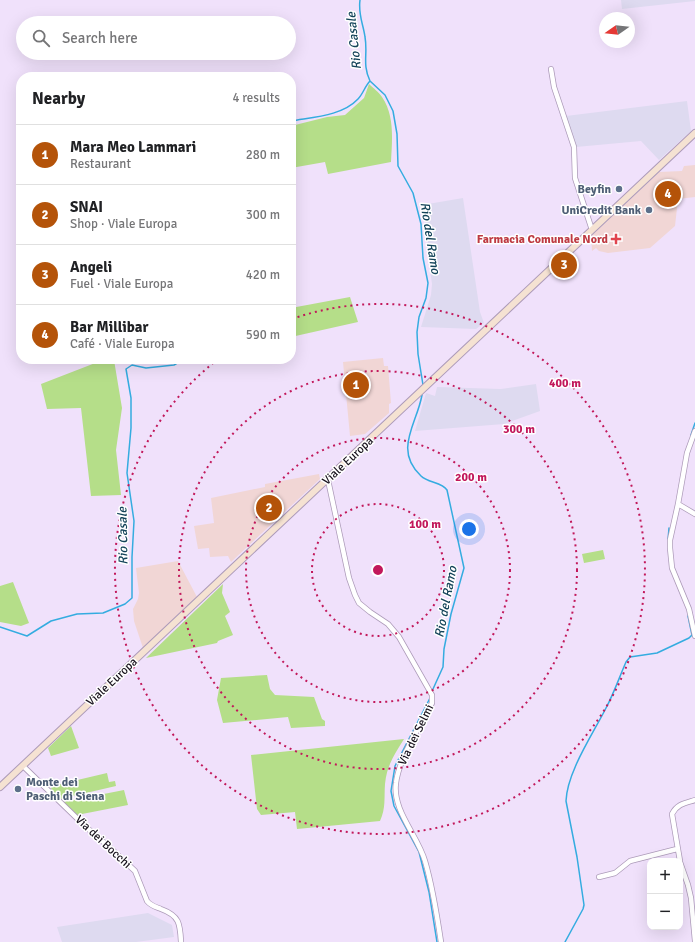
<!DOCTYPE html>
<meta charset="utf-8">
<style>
:root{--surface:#fff;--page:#f2f2f2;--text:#202124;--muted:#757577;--line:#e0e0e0;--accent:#b45309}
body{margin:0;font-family:Signika,sans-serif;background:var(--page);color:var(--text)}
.controls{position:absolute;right:12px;bottom:12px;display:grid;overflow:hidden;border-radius:8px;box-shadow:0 4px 16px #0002}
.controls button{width:36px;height:36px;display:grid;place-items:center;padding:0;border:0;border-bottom:1px solid var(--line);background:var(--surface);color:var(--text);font:20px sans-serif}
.compass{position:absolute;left:599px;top:12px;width:36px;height:36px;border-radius:50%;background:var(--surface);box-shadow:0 4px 16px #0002;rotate:256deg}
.you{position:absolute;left:469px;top:529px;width:14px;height:14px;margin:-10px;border:3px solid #fff;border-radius:50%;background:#1a73e8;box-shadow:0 0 0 6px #1a73e833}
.badge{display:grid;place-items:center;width:26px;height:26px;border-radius:50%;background:var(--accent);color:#fff;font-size:13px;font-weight:700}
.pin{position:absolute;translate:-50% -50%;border:2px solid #fff;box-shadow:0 1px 4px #0006}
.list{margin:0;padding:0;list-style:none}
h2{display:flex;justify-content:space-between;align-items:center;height:52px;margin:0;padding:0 16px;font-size:17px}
h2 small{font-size:13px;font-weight:400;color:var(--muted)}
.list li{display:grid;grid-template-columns:26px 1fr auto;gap:12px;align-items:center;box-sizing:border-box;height:60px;padding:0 16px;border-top:1px solid var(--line)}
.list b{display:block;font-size:15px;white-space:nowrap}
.list p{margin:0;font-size:13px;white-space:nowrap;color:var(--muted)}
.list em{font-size:13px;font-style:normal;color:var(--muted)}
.icon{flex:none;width:22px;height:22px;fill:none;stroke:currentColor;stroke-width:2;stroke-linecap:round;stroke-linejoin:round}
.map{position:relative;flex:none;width:695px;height:942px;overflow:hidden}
.search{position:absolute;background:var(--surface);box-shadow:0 4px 16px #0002;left:16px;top:16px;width:280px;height:44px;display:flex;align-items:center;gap:10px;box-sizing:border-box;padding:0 14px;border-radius:22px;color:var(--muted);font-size:15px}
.panel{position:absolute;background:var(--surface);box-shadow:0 4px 16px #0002;left:16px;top:72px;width:280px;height:292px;border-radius:16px}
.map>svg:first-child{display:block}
</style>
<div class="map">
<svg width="695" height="942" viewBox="0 0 695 942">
<rect width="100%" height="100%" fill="#f0e1fb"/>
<path fill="#f1d6d5" d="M695,165V197L678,199L675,226L650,248L608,253L599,251L596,248L592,251L591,236L659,172L682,171L684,166Z
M383,358L384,366H388L391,403L389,404V413L365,434L350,436L343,362Z
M319,474L320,479L231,562L228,556L210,557L209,548L198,549L194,526L214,523L211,498L265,487V484Z
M178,561L197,597L143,648L134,621L133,609L138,599L139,593L136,568Z"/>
<path fill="#dedaf0" d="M621,0H695V1L622,9Z
M687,101L691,131L659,160L641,141L576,147L566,116Z
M463,198L480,312L484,323L476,329L421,327L431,295L432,284L429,262L427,230L422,205Z
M536,384L540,411L504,424L415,431L426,393L435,396L437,387L501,389Z
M148,913L172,925L174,937L136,942H62L57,927Z"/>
<path fill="#b5de89" d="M369,84C373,88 379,92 382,97C395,116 392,140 391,162L328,174L325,162L291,168V126L327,117L345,115L364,98Z
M350,297L358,322L291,337V308Z
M103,360H114L122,408L116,450L121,495L91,496L81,408L47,409L41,384Z
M603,550L605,559L584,563L582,554Z
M13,582L29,623L21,626L0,622V586Z
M223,584L222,593L230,612L225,616L233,635L218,641L217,643L146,658Z
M267,675L270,689L275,695L314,697L322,719L325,721V726L291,728L288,717L223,723L217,700L221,678Z
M71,726L79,748L51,756L48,748Z
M404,739C394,755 387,765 385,784C384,798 386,808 380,821L297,829L295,812L261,815L257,809L251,755Z
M107,773L109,782L115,781L116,786L60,799L51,789L52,786Z
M124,790L128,805L77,815L63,802Z"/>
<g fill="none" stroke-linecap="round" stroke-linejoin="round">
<path stroke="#34ace0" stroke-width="1.5" d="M370,81L385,95L393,111L397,134L398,166L413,193L421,224L423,258L428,283L426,298L419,317L417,332L418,354L423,385
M291,121C313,117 342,116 358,99C363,94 365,86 370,81C362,64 368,54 365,37C363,23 358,15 360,0
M422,395C417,424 393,450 421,476C428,483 442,482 447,490L464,568L451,614L444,649L443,667L433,689
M691,435L695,423
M668,540L669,528
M0,627L27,636L51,621L77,614L103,613L125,604L132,598V557L134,521L127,473L131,428V398L126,369L132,365L146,368L174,365L184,359
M430,698L395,766L391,791L394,806L419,852L429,892L437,942
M565,942L583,909L584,905L577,857L566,801C567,772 593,734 606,708C614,693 619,678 626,662L630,657L657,653L689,638L692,635L688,616"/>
<g stroke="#ad9bb9" stroke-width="6">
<path id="street" d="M551,69L554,87L574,147L575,178L592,230
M695,431L687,453L678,504L670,540V548L672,568L689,609L695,636
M328,480L349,578L355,595L359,603L370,612L388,624L399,637L432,695V703C420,726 399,758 396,783C392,810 418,836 425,861C433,888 437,915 441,942
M678,504L695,514
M23,766L86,827L108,846L135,871L147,901C151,906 156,907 161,909C180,916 180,924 181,942
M680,861L672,814C677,804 685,803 695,800
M680,862L688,885L691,898L695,941
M599,877L615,873L630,861L677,849"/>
</g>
<g stroke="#ad9bb9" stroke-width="8">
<path id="secondary" d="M0,787L695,133"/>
</g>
<use href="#street" stroke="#fff" stroke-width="4.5"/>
<use href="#secondary" stroke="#f5e2d2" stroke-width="6"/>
</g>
<g fill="none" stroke="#c2185b" stroke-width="2" stroke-dasharray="2 4">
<circle cx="378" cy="570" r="66"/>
<circle cx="378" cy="570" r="132"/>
<circle cx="378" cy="570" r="199"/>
<path d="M292 319A265 265 0 1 1 217 360"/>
</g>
<g fill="#5c6f8a" stroke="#fff" stroke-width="1.5">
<circle cx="619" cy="189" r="4"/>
<circle cx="649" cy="210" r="4"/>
<circle cx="18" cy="789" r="4"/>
</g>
<path fill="#e0444e" stroke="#fff" stroke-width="1.5" d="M614 233h4v4h4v4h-4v4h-4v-4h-4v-4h4z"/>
<g text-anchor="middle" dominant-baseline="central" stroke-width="3" stroke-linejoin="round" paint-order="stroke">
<g font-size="12" font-weight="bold" fill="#4e5e75" stroke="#fff" text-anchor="end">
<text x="611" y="189">Beyfin</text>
<text x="641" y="210">UniCredit Bank</text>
<text x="26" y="782" text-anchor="start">Monte dei<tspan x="26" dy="14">Paschi di Siena</tspan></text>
</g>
<g font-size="12" font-weight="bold" fill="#be3a42" stroke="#fff" text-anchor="end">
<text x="608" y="239">Farmacia Comunale Nord</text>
</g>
<g font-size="12" fill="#18121d" stroke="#fff">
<text transform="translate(348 461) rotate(-43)">Viale Europa</text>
<text transform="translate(112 682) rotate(-43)">Viale Europa</text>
<text transform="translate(416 735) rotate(-64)">Via dei Selmi</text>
<text transform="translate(103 842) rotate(43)">Via dei Bocchi</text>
</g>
<g font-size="13" font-style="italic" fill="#134359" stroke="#fff">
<text transform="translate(354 41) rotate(-96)">Rio Casale</text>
<text transform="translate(430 238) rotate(81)">Rio del Ramo</text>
<text transform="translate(123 536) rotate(-91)">Rio Casale</text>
<text transform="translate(446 602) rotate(-79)">Rio del Ramo</text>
</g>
</g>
<circle cx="378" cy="570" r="6" fill="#c2185b" stroke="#fff" stroke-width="2"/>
<g font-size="12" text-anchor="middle" font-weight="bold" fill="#c2185b" stroke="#fff" stroke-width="3" stroke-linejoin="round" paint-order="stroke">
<text x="565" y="387">400 m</text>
<text x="519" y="433">300 m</text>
<text x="471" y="481">200 m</text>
<text x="425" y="528">100 m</text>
</g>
</svg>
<div class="controls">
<button>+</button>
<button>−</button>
</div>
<svg class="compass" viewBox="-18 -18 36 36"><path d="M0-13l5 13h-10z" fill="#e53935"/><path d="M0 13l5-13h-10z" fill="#757577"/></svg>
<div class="you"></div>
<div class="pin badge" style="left:356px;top:385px">1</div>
<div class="pin badge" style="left:269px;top:508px">2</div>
<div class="pin badge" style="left:564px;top:265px">3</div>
<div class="pin badge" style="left:668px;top:194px">4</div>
<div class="search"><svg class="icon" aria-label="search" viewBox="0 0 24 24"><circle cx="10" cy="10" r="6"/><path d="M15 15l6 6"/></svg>Search here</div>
<section class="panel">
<h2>Nearby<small>4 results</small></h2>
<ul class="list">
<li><span class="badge">1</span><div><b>Mara Meo Lammari</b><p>Restaurant</p></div><em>280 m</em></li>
<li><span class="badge">2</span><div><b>SNAI</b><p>Shop · Viale Europa</p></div><em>300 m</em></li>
<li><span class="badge">3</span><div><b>Angeli</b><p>Fuel · Viale Europa</p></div><em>420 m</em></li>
<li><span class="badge">4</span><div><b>Bar Millibar</b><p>Café · Viale Europa</p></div><em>590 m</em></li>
</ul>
</section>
</div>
